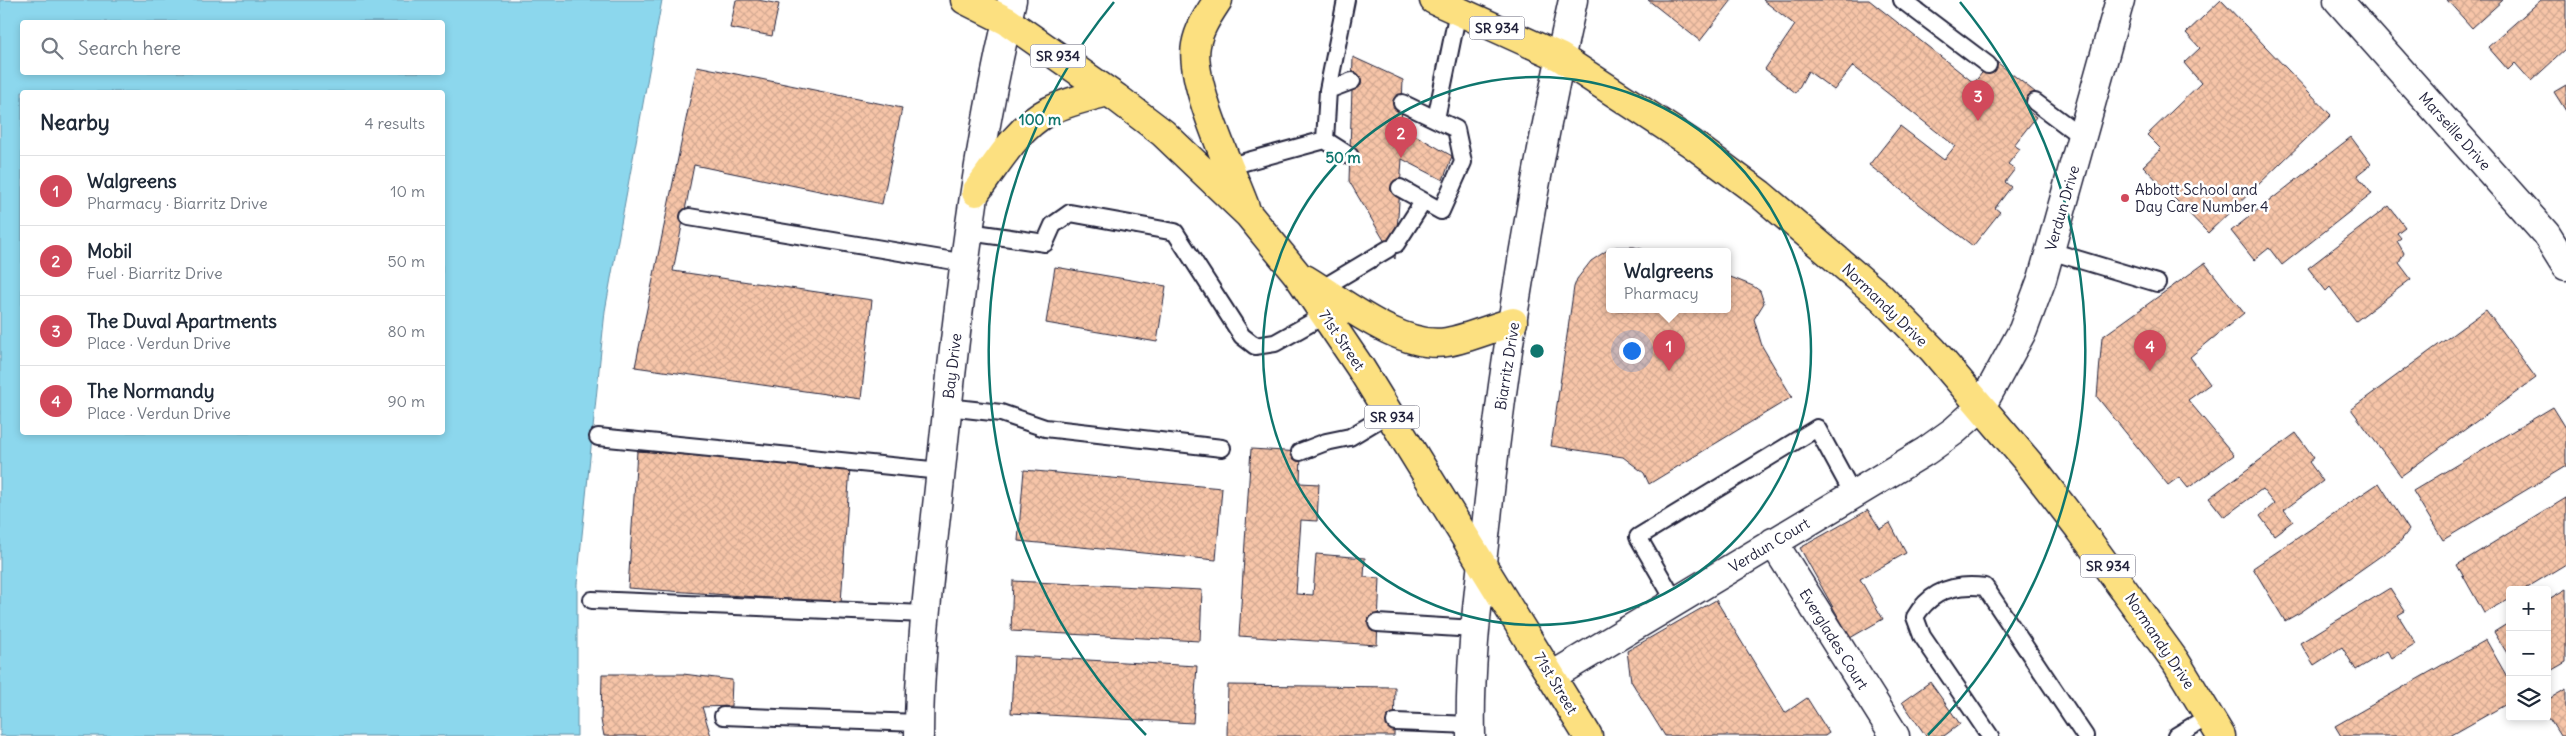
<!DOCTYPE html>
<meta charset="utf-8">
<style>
:root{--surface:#fff;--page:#f2f2f3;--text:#1f2937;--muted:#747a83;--line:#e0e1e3;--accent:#d1495b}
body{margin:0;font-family:Delius,sans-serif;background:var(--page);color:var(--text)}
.controls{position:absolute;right:15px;bottom:15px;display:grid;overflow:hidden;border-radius:5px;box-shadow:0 2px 8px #0003}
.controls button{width:45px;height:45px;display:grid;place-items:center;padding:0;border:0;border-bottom:1px solid var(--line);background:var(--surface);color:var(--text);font:25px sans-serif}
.you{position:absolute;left:1631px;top:350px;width:18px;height:18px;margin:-12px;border:4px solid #fff;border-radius:50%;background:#1a73e8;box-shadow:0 0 0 8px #1a73e833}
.badge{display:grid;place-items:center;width:32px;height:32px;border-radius:50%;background:var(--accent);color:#fff;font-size:16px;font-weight:700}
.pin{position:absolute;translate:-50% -41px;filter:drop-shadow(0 1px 2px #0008)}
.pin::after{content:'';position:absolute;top:26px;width:18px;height:15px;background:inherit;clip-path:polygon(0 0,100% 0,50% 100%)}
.popup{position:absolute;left:1606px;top:248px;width:125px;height:65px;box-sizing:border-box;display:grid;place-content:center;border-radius:5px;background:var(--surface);filter:drop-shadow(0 1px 4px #0005);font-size:16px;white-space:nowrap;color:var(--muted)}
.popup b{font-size:19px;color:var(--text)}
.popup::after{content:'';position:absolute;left:50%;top:100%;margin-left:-10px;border:10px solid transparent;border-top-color:var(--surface)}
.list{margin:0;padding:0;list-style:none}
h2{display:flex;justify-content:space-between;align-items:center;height:65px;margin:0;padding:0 20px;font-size:21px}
h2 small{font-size:16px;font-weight:400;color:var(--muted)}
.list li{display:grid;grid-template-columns:32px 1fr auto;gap:15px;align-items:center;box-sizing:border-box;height:70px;padding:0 20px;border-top:1px solid var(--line)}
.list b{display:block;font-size:19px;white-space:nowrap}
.list p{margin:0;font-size:16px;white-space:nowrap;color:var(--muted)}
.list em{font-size:16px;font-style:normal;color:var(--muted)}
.icon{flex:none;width:28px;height:28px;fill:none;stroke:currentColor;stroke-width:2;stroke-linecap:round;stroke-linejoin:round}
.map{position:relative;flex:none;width:2566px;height:736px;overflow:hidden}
.search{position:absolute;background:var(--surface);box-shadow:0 2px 8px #0003;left:20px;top:20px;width:425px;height:55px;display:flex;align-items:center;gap:12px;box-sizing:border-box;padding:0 18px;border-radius:5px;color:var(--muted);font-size:19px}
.panel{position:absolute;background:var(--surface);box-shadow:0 2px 8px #0003;left:20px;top:90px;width:425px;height:345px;border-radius:5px}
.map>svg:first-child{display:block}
</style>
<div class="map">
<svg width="2566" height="736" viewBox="0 0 2566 736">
<defs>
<pattern id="building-cross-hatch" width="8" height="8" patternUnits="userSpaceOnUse" patternTransform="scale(1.25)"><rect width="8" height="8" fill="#f7c5a8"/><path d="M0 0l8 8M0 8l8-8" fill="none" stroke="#d3a992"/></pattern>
</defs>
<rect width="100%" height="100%" fill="#fff"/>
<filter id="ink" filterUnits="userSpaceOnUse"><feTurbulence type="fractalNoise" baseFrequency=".02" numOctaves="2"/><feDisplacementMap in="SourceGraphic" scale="10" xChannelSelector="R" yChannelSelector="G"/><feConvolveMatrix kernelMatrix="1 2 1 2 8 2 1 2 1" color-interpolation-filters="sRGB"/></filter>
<g filter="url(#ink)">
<path fill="#8cd7ed" stroke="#628fa6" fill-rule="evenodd" d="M0,0H662L605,311L577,584V736H0ZM22,22H442V72H22ZM22,92H442V432H22Z"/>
<path fill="url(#building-cross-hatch)" stroke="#22223b" d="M736,0H758L779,4L772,36L730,28Z
M1648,0H1732L1700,41Z
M1763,0H1869L1974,83L1993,59L2040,96L2028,111L2036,117L2014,145L2020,149L2008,164L2015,169L2005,182L2011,187L1995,208L2000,212L1973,246L1869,165L1900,126L1944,160L1955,146L1853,66L1834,90L1808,71L1796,93L1765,69L1795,25Z
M2221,0L2331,115L2208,233L2143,166L2161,149L2147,135L2201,83L2184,63L2200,48L2186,33Z
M2447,0H2503L2472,28Z
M2541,0H2566V49L2531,81L2515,63L2508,70L2488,47Z
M1353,57L1403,80L1401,127L1452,156L1443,180L1402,159L1395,259L1349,181Z
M697,66L902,108L882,204L694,165L673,271L872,300L861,399L635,367Z
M2566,85V111L2554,92Z
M2351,137L2371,164L2357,175L2372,194L2282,265L2269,248L2254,260L2231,231Z
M2389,206L2405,227L2397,233L2401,238L2397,241L2404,253L2399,263L2411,279L2356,321L2330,287L2326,291L2308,268Z
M1616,247H1634L1653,252H1610V310H1728V276L1753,286L1760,291L1764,303L1754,319L1762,346L1792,397L1649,484L1644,473L1623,457L1551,446L1574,287L1577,279L1591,261L1606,251Z
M2205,263L2244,313L2190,357L2210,384L2188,400L2234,455L2188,488L2179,477L2168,485L2097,397L2102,337Z
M1055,267L1166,286L1157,342L1046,323Z
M2486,310L2536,378L2401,476L2351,409Z
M2553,407L2566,428V466L2443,540L2413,491Z
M2296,433L2314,458L2309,462L2323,481L2284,510L2293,521L2274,535L2260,516L2274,504L2262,489L2224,517L2209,498Z
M1251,449L1301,452L1300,483L1319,484L1317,521L1301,520L1296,594L1313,595L1316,554L1365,558L1364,577L1380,578L1377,645L1239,636Z
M637,451L850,466L841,603L628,588Z
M1024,470L1222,488L1216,560L1018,541Z
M2379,483L2409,530L2399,543L2301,612L2285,621L2253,568Z
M2566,498V564L2523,590H2510V598L2484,613L2457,565Z
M1868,510L1880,529L1890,523L1906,553L1860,579L1883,619L1850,638L1800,548Z
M1013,581L1202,590L1200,641L1011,631Z
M2390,588L2405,611L2398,615L2416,644L2392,659L2387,651L2356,670L2342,647L2314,665L2300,643Z
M2566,589V662L2547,673V600Z
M1716,600L1785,713L1807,698L1829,733L1825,736H1665L1631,681L1627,651Z
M2510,622V658L2494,632Z
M2486,640L2510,682V702L2450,736H2341L2335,726Z
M1014,656L1197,666L1193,723L1011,713Z
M602,674H683L732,680L731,706L702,707L711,736H604L601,720Z
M1930,682L1960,724L1944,736H1926L1902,702Z
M1228,685L1395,687L1394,736H1227Z
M2566,689V736H2560L2547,715V700Z"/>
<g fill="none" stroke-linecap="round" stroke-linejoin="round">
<g stroke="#22223b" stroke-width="20">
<path id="service" d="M1902,0L1988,65
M1328,90L1346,0
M2035,102L2082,137
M1436,119L1458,11
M1325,140L1328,90L1352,81
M1230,166L1325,140L1350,156
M1400,188L1441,211L1463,162L1456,129L1402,103
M689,217L966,263
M969,232L1045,243L1053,225L1070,213L1175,232L1242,336L1255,346L1275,343L1325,315
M1396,244L1423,202
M2050,251L2157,283
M1321,289L1388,249
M947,407L1001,413L1045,428L1222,448
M598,437L941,471
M1300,452L1326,442L1350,437L1390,413
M592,600L925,614
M1676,603L1638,537L1817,428L1853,494
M1377,623L1475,629
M723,716L919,723
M1395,722L1471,725
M1990,736L1922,636L1915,617C1931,590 1956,583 1985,587L2085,736
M2176,736L2209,716"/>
</g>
<g stroke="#22223b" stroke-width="31">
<path id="minor" d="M2338,0L2546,234L2566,266
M1773,542L1895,736
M1552,676L1926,451L1954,431L1981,407L2023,330L2042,279L2120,0
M919,736C919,647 932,558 941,469C957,314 975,152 1012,0
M1471,736C1469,663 1479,591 1487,518C1505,344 1535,170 1573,0"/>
</g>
<g stroke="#22223b" stroke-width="31">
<path id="primary" d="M965,0L1007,21L1117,98L1163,133L1248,214L1297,274L1360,367L1588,736
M1218,0C1209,14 1199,28 1196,45C1189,82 1231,169 1245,207
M1434,0L1560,57L1691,143L1760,194L1881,297L1933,350L2028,462L2079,528L2176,662L2221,736
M976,192C997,164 1017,128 1049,111C1066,102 1088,97 1108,92
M1305,279C1342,301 1401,350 1447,342C1469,338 1491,328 1513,322"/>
</g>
<use href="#service" stroke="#fff" stroke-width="16"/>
<use href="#minor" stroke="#fff" stroke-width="28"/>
<use href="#primary" stroke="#fce080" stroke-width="28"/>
</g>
</g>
<g fill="none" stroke="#0f766e" stroke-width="2.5">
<circle cx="1537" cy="351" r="274"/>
<path d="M1146 735A548 548 0 0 1 1114 2M1960 2A548 548 0 0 1 1928 735"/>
</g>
<circle fill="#d1495b" stroke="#fff" stroke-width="2" cx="2125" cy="198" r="5"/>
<g text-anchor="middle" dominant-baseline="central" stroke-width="5" stroke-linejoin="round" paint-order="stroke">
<g fill="#fff" stroke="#646476" stroke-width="1">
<rect x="1469.5" y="16.5" width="55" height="23" rx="4"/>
<rect x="1030.5" y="44.5" width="55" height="23" rx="4"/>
<rect x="1364.5" y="405.5" width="55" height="23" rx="4"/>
<rect x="2080.5" y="554.5" width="55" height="23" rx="4"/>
</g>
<g font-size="14" font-weight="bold" fill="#22223b">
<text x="1497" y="28">SR 934</text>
<text x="1058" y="56">SR 934</text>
<text x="1392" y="417">SR 934</text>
<text x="2108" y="566">SR 934</text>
</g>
<g font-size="15" fill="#22223b" stroke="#fff">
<text transform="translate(2455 131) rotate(48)">Marseille Drive</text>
<text transform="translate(2062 208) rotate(-74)">Verdun Drive</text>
<text transform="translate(1885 305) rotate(44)">Normandy Drive</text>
<text transform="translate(1342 340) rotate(56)">71st Street</text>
<text transform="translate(952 366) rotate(-83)">Bay Drive</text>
<text transform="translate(1507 366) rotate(-81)">Biarritz Drive</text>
<text transform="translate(1769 545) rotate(-31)">Verdun Court</text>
<text transform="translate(1834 639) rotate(58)">Everglades Court</text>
<text transform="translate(2160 641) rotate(56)">Normandy Drive</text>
<text transform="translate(1556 683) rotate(59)">71st Street</text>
</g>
<g font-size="15" fill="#22223b" stroke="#fff" text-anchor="start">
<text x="2135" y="189">Abbott School and<tspan x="2135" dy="17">Day Care Number 4</tspan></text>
</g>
</g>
<circle cx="1537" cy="351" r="8" fill="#0f766e" stroke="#fff" stroke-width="2.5"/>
<g font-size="15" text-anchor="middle" font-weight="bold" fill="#0f766e" stroke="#fff" stroke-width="5" stroke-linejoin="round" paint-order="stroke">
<text x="1040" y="125">100 m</text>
<text x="1343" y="163">50 m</text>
</g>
</svg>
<div class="controls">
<button>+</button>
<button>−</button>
<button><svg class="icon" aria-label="layers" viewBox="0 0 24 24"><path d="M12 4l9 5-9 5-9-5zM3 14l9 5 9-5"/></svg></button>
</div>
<div class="you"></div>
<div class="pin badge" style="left:1669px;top:371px">1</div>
<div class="popup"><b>Walgreens</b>Pharmacy</div>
<div class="pin badge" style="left:1401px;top:158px">2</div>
<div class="pin badge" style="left:1978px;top:121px">3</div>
<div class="pin badge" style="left:2150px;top:371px">4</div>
<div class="search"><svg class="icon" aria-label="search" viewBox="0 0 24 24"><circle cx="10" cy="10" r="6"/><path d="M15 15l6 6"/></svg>Search here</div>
<section class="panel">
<h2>Nearby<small>4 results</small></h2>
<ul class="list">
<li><span class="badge">1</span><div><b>Walgreens</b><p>Pharmacy · Biarritz Drive</p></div><em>10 m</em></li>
<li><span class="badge">2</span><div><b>Mobil</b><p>Fuel · Biarritz Drive</p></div><em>50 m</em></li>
<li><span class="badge">3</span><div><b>The Duval Apartments</b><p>Place · Verdun Drive</p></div><em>80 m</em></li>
<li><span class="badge">4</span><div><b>The Normandy</b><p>Place · Verdun Drive</p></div><em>90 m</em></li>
</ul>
</section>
</div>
